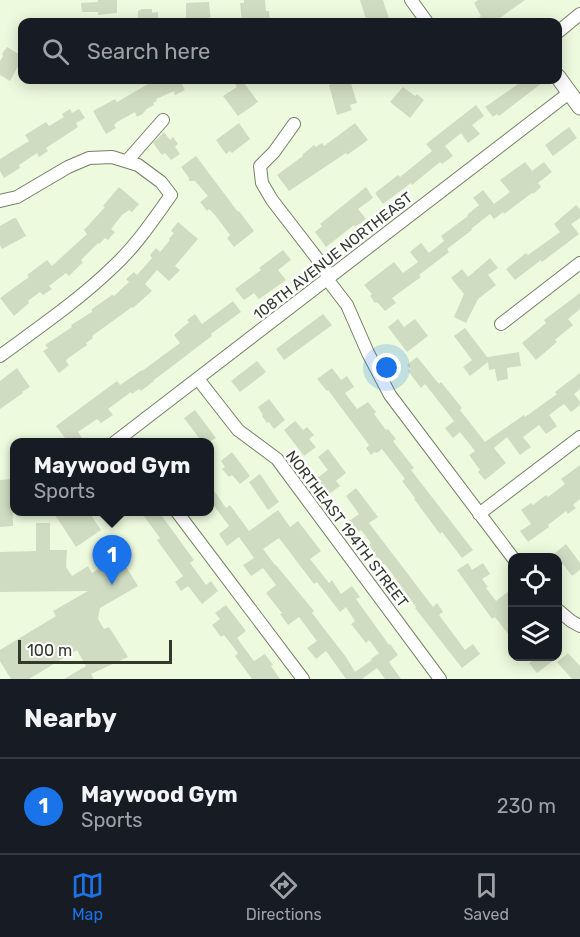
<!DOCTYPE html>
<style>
:root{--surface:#171b24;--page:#242831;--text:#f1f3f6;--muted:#9ea1a6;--line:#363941;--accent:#1a73e8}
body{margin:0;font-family:Rubik,sans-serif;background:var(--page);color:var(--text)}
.controls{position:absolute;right:18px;bottom:18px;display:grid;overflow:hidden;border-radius:12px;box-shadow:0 3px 15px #0003}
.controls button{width:54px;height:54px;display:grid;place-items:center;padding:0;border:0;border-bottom:2px solid var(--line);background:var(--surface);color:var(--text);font:30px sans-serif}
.scale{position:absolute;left:18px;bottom:15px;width:154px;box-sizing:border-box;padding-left:6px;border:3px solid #34392e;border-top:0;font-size:16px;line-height:21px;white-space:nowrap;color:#34392e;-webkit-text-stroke:4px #fff;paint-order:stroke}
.you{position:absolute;left:387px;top:368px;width:21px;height:21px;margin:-15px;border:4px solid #fff;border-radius:50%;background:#1a73e8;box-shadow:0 0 0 9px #1a73e833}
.badge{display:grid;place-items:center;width:39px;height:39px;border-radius:50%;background:var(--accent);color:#fff;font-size:20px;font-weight:700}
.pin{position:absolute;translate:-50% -50px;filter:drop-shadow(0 2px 3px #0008)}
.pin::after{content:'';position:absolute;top:32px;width:21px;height:18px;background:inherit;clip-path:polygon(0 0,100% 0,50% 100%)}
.popup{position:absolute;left:10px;top:438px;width:204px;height:78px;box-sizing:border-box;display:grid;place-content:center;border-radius:12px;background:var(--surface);filter:drop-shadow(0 2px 4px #0005);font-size:20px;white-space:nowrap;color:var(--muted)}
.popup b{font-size:22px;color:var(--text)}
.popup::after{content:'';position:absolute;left:50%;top:100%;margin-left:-12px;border:12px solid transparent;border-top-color:var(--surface)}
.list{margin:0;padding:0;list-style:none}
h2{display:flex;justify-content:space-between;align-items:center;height:78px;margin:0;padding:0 24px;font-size:26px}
h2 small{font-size:20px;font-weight:400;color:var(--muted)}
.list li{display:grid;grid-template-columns:39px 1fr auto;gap:18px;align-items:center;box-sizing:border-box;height:96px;padding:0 24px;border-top:2px solid var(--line)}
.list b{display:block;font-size:22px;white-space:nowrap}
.list p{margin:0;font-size:20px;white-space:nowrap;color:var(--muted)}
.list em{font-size:20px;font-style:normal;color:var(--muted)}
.icon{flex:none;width:33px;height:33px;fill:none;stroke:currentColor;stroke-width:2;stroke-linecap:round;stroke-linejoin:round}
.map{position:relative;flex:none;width:580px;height:679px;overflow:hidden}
.search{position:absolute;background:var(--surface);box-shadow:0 3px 15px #0003;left:18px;right:18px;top:18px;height:66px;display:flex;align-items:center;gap:15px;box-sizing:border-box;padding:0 21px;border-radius:12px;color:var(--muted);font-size:22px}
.sheet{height:174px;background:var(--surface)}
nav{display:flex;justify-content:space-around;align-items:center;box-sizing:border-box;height:84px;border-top:2px solid var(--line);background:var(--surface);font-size:16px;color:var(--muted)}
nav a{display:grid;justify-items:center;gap:3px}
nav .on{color:var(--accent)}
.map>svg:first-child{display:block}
</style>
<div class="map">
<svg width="580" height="679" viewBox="0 0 580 679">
<rect width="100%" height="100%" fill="#edfade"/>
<path fill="#d0dcc1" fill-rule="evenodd" d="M98,0H117V13L98,15V12H82L81,3L98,2Z
M244,0H265L266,11H269L270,22H242L240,3H244Z
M360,0H383L390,22H367Z
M478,0H525L494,22H474L481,16L474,3Z
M209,2L211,22H190V18H186V3Z
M142,9H152V13L158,12V22H138V11Z
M7,47L22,56V59L10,81L0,75V61L3,56L2,54Z
M155,80H180L185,90L175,95L174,91L156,99L157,101L153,103L154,105L145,110L146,111L143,112L144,113L137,117L135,112L117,122L114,125L116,128L106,134L93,111L115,99L117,102Z
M232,80H242L258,102L238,116L223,96L237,87Z
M348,80H350L357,103L350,105L352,110L337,115L329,85L337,82L338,84Z
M524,80H546L499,116L497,114L493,117L485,107Z
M403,87L415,96L417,94L424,100L410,118L390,102Z
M476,105L484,116L472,125L480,134L468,143L461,133L445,146L453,156L442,164L440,162L412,185L411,183L383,204L375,193L398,175L400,177L432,151L426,144Z
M70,109L72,113L79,109L85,118L76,123L78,127L46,148L48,151L39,157L37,153L19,165L20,168L4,178L0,171V159L29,141L25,135L46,122L49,126L64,117L62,114Z
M239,123L250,139L232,153L230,151L226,154L216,140Z
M355,123L368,140L347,155L346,153L289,191L277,175L303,156L302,155L314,145L316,147L322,143L324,146Z
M569,127L577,138L553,156L545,145Z
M164,132L170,140L173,137L178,144L175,147L180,154L171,160L165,153L162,155L153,143Z
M196,156L238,212L239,211L254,231L234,247L227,238L230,235L215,215L209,209L207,211L200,202L208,196L195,181H189V178L181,167Z
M525,162L532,171L544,162L552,172L538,183L541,187L533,194L532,193L504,214L503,212L494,219L490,214L471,229L472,230L447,249L449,252L419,275L421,277L392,298L396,303L385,311L377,302L375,303L370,296L372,294L364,285L394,262L403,273L418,262L410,252L421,243L429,253L444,241L441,236L468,216L467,215L479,205L473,198L483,190L494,204L510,192L500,180Z
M119,187L139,204L132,212L129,210L122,215L111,229L115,232L108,240L105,238L99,244L98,243L81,260L83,263L81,264L69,276L66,273L49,286L52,289L43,295L40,292L28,301L29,303L14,316L0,298L29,277L27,275L47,260L52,266L87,234L84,230L105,207L103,206Z
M366,187L373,198L358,209L366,219L355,227L354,225L326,247L315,232L322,226L320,224Z
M576,205L580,209V218L571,224L579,234L542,262L541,260L515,280L506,269L526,253L528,255L560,232L554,224Z
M14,218H16L26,236L2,249L0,245V226Z
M178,222L198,239L175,266L180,270L169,281L157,270L145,284L152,291L133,308L132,307L92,336L93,338L86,343L87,345L67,359L66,361L69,365L59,373L43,351L48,348L45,345L72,327L71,325L92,312V309L112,295L114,296L129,282L126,279L134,272L137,275L152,258L150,255L156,248L160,252L170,240L169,239L174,233L171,231Z
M283,250L291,260L278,270L286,280L259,299L254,293L244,300L235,289L261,270L259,268Z
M490,258L498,268L488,275L496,285L478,299L466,323L454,317L464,294L451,278L462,269L468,277Z
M580,293V309L568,319L573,325L555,340L557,342L536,360L522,343L546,323L544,320Z
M233,301L241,312L211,334L212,336L204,342L154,380V381L141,391L139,389L132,394L131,392L108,409L113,415L101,423L97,419L78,432L82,438L76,442H68L56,426L117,381L120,385L142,370V371L180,343L174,335L189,322L187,320L195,314L202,324Z
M323,314L332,325L284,360L276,349Z
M398,319L404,327L415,319L428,336L407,352L388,327Z
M465,328L487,357L519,352L521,366L507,368L508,379L497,381L495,369L489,370L488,362L470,376L463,367L472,360L454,336Z
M417,357L439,384L441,382L462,408L460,410L485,442L524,415L525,417L557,394L555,392L580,373V389L574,394L580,402V405L571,412L564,404L549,415L557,426L546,434L539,425L523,437L531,447L520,455L507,437L494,448L506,463L485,480L478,472L480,470L469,455L475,451L460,432L453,438L445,428L454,421L425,384L421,388L408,371L411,369L407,365Z
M257,361L266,372L240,392L231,381Z
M17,368L30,387L22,392L23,393L0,409V381Z
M332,368L341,380L347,376L354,387L345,393L357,409L368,402L376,412L374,414L386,430L388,429L396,439L393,441L414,468L411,470L473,550L462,558L442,532L440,534L414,499L415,498L402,481L405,479L382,449L377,453L375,452L371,455L366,448L369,445L328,390L327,391L317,379Z
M269,399L285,420L274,429L269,422L267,423L262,416L263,415L258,407Z
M195,410L216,438L209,442H202L184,418Z
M295,421L303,430L307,427L314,435L309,439L316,447L304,456L284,430Z
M328,449L346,473L336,481L340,486L329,494L317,478L328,470L318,457Z
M232,452L250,476L240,484L232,475L229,477L222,469L225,467L221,461Z
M580,465V499L573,505L576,508L568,514L566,511L548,525L549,527L528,542L520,531L531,524L521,510L531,503L533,505L546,495L548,497L565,484L561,479Z
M260,474L279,502L268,510L249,482Z
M12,479L13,526L0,527V480Z
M210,485L226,508L230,505L249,531L278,510L290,527L298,521L321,551L310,559L329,583L332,580L341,594L352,586L360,597L356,599L389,645L390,644L398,655L389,662L401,679H385L377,668L362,679H346L326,651L316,659L307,648L317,641L299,617L288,625L280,614L282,613L266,593L276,585L263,568L251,576L243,565L254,558L239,537L227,546L219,534L229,526L210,500ZM279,538L314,584L317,582L340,612L346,607L355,621L351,624L366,643L369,640L379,653L371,659L372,660L355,672L346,657L312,613L314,611L276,565H275L263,549Z
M356,488L378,517L369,523L433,607L437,603L443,612L439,615L465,650L473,644L480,654L462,668L415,608L416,607L385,564L384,565L378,557L377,558L372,552L373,551L369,545L371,543L361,530L357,532L349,521L359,514L346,496Z
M60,512H89L101,530L76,547L55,515Z
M141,512H159L194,560L190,563L206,585L211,581L218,591L202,604L188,586L181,591L175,582L183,576L157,540L160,538Z
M36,523H50V550H67L66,567L72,576L88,566L92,573L114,559L118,565L123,562L138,586L100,608L98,619L104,629L109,627L128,657L91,674L94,679H64L86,666L77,650L29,679H11L0,661V650L56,616L53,611L88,591L0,592V552L36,551Z
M566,544L580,563V570L572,576L563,564L558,568V558H549Z
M468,563L472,570L483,563L490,574L482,579L488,587L486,588L496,601L509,591L513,596V640L495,617L492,619L457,570Z
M226,605L246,631L237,638L254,661L265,654L273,665L271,666L280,679H252L235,656L238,653L224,635L221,637L212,625L220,619L215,613Z
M568,653L580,666V679H572L557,662Z
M538,657H558L537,673L529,663Z"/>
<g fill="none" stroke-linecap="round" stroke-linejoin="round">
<g stroke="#748067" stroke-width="14">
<path id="minor" d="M411,0L427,22
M558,32L580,14
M294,124L274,152L260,166L262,183L272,200L326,270L327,279L347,305L368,353L390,395L513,558
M127,161L163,120
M0,201L17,197L68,167L89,158L112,157L138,165L161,182L171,195C153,220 136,246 113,267C79,300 38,328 0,356
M501,324L580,263
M198,379L238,430L277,459L440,679
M115,442L569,93
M177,512L303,679
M479,514L580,437
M558,610L571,621L580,626"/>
</g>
<g stroke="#748067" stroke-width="17">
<path id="tertiary" d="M558,77L580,107"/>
</g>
<use href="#minor" stroke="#fff" stroke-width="12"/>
<use href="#tertiary" stroke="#fff" stroke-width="15"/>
</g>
<g text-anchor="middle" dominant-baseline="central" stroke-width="5" stroke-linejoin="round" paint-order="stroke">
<g font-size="15" fill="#34392e" stroke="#fff">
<text transform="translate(333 256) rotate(-38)">108TH AVENUE NORTHEAST</text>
<text transform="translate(347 529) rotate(53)">NORTHEAST 194TH STREET</text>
</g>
</g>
</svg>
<div class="controls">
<button><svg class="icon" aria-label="locate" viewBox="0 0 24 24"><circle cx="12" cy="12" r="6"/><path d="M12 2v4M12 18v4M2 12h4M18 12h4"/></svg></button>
<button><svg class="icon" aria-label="layers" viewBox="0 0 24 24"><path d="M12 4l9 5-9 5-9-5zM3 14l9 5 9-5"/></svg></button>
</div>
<div class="scale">100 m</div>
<div class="you"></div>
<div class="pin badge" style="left:112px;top:585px">1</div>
<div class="popup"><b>Maywood Gym</b>Sports</div>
<div class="search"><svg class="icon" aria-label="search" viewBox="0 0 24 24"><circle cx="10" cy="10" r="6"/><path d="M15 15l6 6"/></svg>Search here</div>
</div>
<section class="sheet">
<h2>Nearby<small></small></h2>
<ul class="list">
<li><span class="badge">1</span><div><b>Maywood Gym</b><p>Sports</p></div><em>230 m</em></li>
</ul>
</section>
<nav>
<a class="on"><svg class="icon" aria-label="map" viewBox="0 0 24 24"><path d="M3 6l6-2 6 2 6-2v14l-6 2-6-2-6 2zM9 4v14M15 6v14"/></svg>Map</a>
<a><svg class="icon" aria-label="directions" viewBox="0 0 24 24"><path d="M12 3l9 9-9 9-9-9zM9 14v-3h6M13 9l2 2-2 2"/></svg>Directions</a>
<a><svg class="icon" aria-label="saved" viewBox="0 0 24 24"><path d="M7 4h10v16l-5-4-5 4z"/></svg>Saved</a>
</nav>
